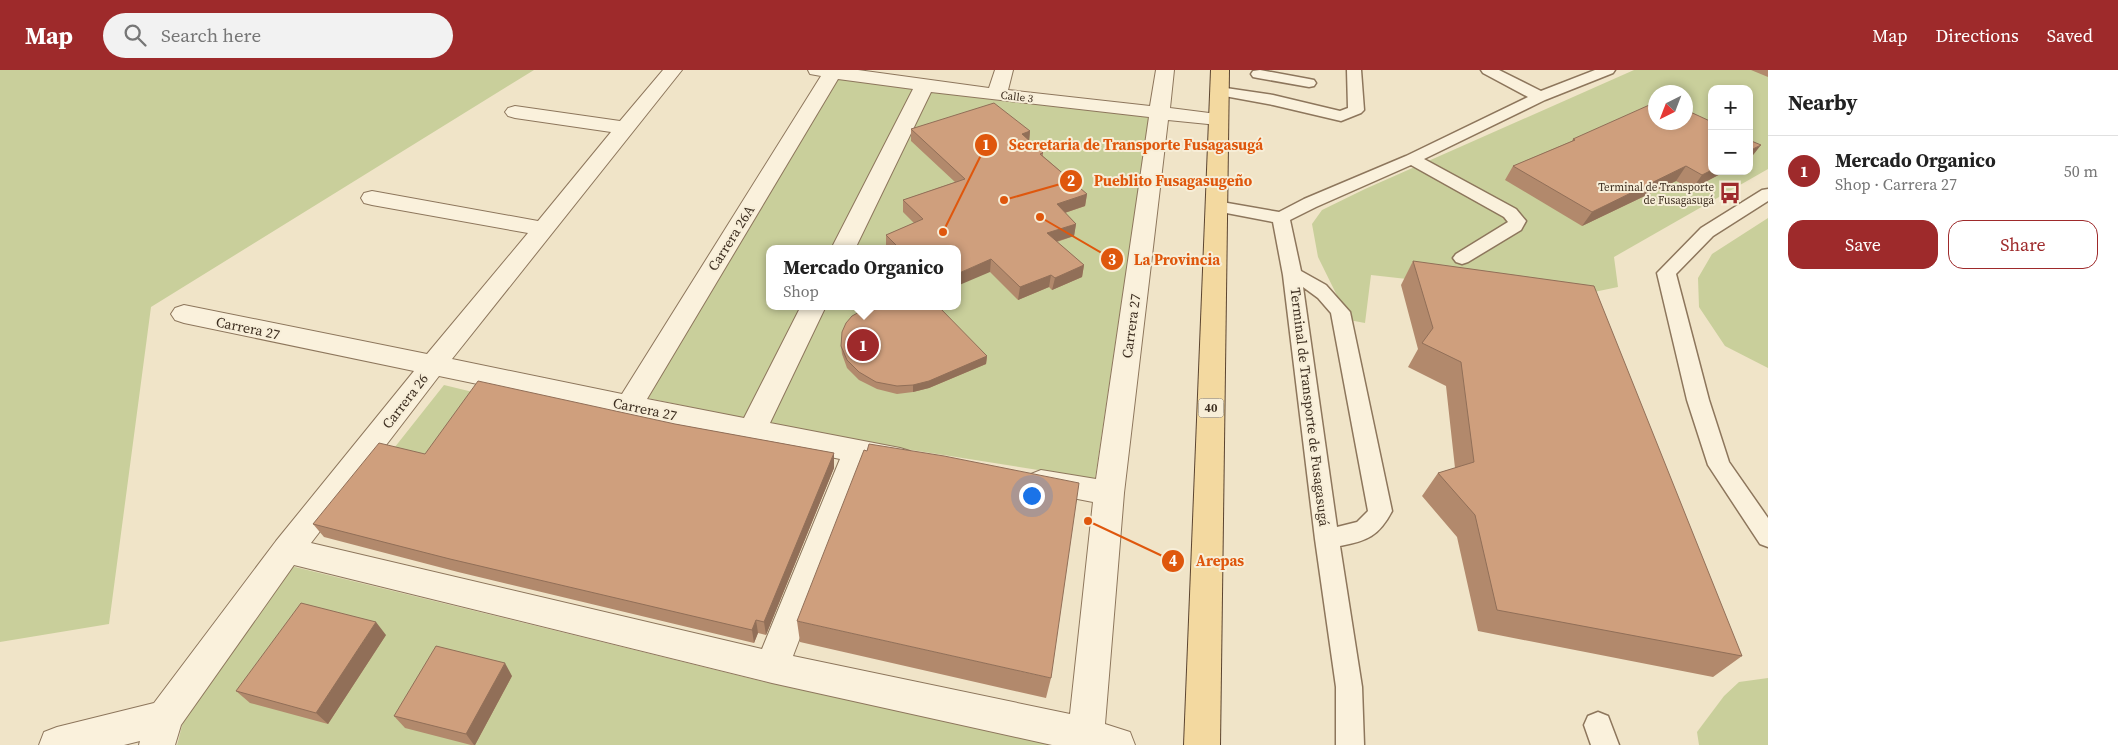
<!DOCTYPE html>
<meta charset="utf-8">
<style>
:root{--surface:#fff;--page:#f2f2f2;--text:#222;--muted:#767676;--line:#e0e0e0;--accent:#9e2a2b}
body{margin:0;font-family:"Source Serif 4",serif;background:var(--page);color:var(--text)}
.controls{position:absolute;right:15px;top:15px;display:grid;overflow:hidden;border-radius:10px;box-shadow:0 2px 8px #0003}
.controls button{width:45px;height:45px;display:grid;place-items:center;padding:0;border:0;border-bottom:1px solid var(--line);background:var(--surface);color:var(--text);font:25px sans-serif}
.compass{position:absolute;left:1648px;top:15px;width:45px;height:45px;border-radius:50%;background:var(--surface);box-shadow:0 2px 8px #0003;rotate:222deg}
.you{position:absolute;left:1031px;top:425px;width:18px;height:18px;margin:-12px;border:4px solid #fff;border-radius:50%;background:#1a73e8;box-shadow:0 0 0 8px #1a73e833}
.badge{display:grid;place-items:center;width:32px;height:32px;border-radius:50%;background:var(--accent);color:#fff;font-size:16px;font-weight:700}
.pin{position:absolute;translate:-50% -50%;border:2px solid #fff;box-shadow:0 1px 5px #0006}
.popup{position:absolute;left:766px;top:175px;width:195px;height:65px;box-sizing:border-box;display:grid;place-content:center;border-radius:10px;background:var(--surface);filter:drop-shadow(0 1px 4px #0005);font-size:16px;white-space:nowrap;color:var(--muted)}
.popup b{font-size:19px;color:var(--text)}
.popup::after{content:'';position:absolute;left:50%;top:100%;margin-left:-10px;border:10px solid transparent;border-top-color:var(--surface)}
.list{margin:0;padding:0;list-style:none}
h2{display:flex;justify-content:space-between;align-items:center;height:65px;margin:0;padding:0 20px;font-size:21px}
h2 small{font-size:16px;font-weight:400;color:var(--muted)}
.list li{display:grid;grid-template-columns:32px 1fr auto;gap:15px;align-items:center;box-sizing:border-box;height:70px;padding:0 20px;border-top:1px solid var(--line)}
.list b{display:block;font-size:19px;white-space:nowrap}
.list p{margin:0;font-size:16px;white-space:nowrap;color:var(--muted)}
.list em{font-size:16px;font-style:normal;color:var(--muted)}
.actions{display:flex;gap:10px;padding:15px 20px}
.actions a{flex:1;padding:11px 0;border:1px solid var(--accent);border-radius:15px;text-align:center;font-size:18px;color:var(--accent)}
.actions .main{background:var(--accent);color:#fff}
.icon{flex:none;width:28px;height:28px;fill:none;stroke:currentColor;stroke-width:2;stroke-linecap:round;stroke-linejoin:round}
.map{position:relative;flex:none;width:1768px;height:675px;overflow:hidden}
header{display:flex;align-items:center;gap:30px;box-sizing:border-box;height:70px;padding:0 25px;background:var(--accent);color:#fff}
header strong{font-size:24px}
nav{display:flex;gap:28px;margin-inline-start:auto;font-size:18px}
.search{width:350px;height:45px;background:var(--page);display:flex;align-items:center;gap:12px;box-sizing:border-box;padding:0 18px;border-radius:28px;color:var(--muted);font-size:19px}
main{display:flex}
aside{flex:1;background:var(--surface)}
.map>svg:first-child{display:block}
</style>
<header>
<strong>Map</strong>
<div class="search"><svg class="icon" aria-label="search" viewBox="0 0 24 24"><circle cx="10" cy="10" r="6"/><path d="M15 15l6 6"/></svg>Search here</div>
<nav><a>Map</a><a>Directions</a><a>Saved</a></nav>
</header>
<main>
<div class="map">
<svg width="1768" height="675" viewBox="0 0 1768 675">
<rect width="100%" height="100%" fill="#f0e4c8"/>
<path fill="#c9cf9b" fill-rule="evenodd" d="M0,0H534L151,237L109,554L0,572Z
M1634,0H1768V99L1614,187L1618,217L1570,227L1371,205L1365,253L1349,250L1318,187L1312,154L1322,140L1365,119ZM1712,19H1749V101H1712ZM1656,22H1686V52H1656Z
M839,8L995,30L1149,47L1095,409L861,372L647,328ZM769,179H957V236H769Z
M1768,148V298L1725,276L1699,237L1698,208L1712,184Z
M444,315L485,325L432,398L387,387Z
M291,496L765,612L1053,675H177L184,648Z
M1768,608V675H1699L1697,662L1724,626L1739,612Z"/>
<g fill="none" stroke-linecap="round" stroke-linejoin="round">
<g stroke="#8d765c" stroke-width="3">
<path id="lane" d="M1260,0L1309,9L1314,10L1316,13L1314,16L1309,17L1258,8L1253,7L1251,4L1253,1Z
M1347,0H1361L1364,40L1361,43L1341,51L1273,35L1219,25L1214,24L1212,21L1214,18L1219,17L1273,25L1340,41L1348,38Z
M1481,0H1499L1541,21L1595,0H1615L1613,3L1545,30L1424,89L1516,139L1526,151L1521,160L1468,192L1462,194L1456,192L1453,188L1456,184L1508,152L1504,147L1411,95L1316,137L1290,150L1301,201L1326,215L1350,242L1392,441C1379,466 1367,471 1340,476L1362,617L1364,675H1336V617L1315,469L1283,205L1273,152L1216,141L1210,140L1207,136L1210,132L1216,131L1279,142L1304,129L1406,86L1528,27L1483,3ZM1303,217L1318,228L1331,243L1368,441L1357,452L1337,457Z
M1768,119V131L1713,166L1676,204L1709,330L1729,392L1768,448V477L1760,474L1708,395L1687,330L1657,203L1701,158L1762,120Z
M1598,642L1608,646L1619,675H1591L1584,655L1588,646Z"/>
</g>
<g stroke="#8d765c" stroke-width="2">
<path id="street" d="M663,0H682L452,289L622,324L821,6L810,4L808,0H858L989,18L995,0H1013L1008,20L1150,36L1156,0H1174L1170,38L1225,45L1228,49L1225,53L1218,55L1168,50L1124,423L1105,654L1130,662L1135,675H1052L772,613L294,495L181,655L175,675H139L140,671L124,675H39L44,662L57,657L154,633L276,471L414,301L184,253L175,250L171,244L175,238L184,235L427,284L528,163L372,135L364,133L361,128L364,123L372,121L538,151L611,62L515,48L508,46L505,42L508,38L515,36L620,51ZM838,9L913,19L831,179H855L931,22L1149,47L1096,409L1041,400L1031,404L1026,412L1031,420L1093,432L1070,644L793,586L866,395L900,400L910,397L914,389L910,381L900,378L770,353L826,236H801L744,348L647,329ZM439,306L840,389L762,579L311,473Z"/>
</g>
<g stroke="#5b4430" stroke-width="2">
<path id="primary" d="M1211,0H1229L1220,675H1184Z"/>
</g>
<use href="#lane" fill="#faf1dc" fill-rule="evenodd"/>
<use href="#street" fill="#faf1dc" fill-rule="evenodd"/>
<use href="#primary" fill="#f3d9a0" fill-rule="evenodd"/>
</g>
<path fill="#b2896c" d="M1751,0H1768V7Z
M911,59L1030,61L1029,70L1043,83V86L1087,124L1085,136L1065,143L1076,154L1074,166L1057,172L1084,195L1082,207L1052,220L1049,217L1018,230L990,202L957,179H887L886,177V165L914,153L903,142V130L955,112L911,71Z
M1573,69L1712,101H1726L1692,119L1676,111L1582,156L1505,110L1513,96L1572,71Z
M1413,191L1742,586L1713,607L1478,561L1457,467L1422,426L1438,403L1455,398L1446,316L1408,297L1418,279L1401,215Z
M841,276L987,286L986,294L929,318L913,322L897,324L877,319L859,310L847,298L842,284Z
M675,354L834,383V398L766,565L758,563L754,573L458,502L324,467L313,454Z
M797,551L1051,608L1046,628L800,572Z
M386,565L328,654L250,633L236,621Z
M512,606L475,675H471L405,658L394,646Z"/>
<path fill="#916f58" d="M1030,61L1029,73L1022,64Z
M1761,75L1750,89L1749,90V81Z
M1686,96L1676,111L1582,156L1592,142Z
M1712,100V101H1726L1692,119L1702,105Z
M1087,124L1085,136L1055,146L1057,134Z
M1076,154L1074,166L1045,175L1047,163Z
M991,189L990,202L957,216V204Z
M1084,195L1082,207L1052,220L1055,208Z
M1051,205L1049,217L1018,230L1020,217Z
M987,286L986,294L929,318L913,322V315Z
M834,383V398L766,565L764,552Z
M756,550L758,563L754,573L752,560Z
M376,552L386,565L328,654L316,643Z
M505,593L512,606L475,675H474L466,664Z"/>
<path fill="#cf9f7d" stroke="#916f58" d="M1656,32V52H1686V40L1712,52V100L1702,105L1686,96L1592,142L1513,96L1575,70L1573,69Z
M994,33L1030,61L1022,64L1043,83L1040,84L1087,124L1057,134L1076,154L1047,163L1084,195L1055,208L1051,205L1020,217L991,189L957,204V179H900L886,165L923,149L903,130L965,109L911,59Z
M1749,70L1761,75L1749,81Z
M1413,191L1594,216L1742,586L1497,540L1475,445L1438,403L1474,392L1461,292L1422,273L1433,258Z
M872,236H938L987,286L929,311L913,315L897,316L876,312L859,302L847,290L841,276L842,262L846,253L852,246L863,240Z
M478,311L675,354L834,383L764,552L756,550L752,560L450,489L313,454L379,373L425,384Z
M869,374L944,386L1079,413L1051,608L797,551L864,380L867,381Z
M301,533L376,552L316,643L236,621Z
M436,576L505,593L466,664L394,646Z"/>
<defs>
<g id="bus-bare" transform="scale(1.725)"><path d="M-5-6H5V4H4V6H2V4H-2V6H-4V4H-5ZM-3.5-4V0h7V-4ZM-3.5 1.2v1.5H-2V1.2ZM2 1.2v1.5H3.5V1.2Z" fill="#9e2a2b" stroke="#f7eed8" stroke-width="2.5" paint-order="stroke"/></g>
</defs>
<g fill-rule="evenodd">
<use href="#bus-bare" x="1730" y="123"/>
</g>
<g text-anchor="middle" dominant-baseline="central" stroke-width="4" stroke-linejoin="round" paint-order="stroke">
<g font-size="11" fill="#3d2e20" stroke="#f7eed8">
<text transform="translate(1017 27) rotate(7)">Calle 3</text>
</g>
<g font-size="11" fill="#3d2e20" stroke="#f7eed8" text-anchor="end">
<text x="1714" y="117">Terminal de Transporte<tspan x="1714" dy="13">de Fusagasugá</tspan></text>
</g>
<rect fill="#f7eed8" stroke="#756857" stroke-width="1" x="1198.5" y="328.5" width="25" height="19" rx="4"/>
<g font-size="12" font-weight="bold" fill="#3d2e20">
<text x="1211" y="338">40</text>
</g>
<g font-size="14" fill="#3d2e20" stroke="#f7eed8">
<text transform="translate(731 168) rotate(-58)">Carrera 26A</text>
<text transform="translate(1131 256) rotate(-82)">Carrera 27</text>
<text transform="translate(248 258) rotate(12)">Carrera 27</text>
<text transform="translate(405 331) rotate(-52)">Carrera 26</text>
<text transform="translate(1310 337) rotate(83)">Terminal de Transporte de Fusagasugá</text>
<text transform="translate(645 339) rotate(12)">Carrera 27</text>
</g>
</g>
<path fill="none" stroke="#df570d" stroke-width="2" d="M943 162L986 75M1004 130L1071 111M1040 147L1112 189M1088 451L1173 491"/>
<g fill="#df570d" stroke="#f7eed8" stroke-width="2">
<circle cx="943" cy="162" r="5"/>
<circle cx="1004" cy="130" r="5"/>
<circle cx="1040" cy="147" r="5"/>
<circle cx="1088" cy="451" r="5"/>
<circle cx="986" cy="75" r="12"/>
<circle cx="1071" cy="111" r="12"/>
<circle cx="1112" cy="189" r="12"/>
<circle cx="1173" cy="491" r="12"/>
</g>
<g font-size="15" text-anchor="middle" font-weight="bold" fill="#fff">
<text x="986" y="80">1</text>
<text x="1071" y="116">2</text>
<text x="1112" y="195">3</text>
<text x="1173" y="496">4</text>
</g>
<g font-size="15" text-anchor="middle" font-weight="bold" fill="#df570d" stroke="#f7eed8" stroke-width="4" stroke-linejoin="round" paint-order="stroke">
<text x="1136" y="80">Secretaria de Transporte Fusagasugá</text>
<text x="1173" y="116">Pueblito Fusagasugeño</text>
<text x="1177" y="195">La Provincia</text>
<text x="1220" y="496">Arepas</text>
</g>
</svg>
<div class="controls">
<button>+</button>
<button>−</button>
</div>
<svg class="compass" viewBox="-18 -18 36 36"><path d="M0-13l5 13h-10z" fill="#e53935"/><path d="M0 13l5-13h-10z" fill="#767676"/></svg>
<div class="you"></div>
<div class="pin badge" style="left:863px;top:275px">1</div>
<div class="popup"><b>Mercado Organico</b>Shop</div>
</div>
<aside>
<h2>Nearby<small></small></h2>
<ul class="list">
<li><span class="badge">1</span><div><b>Mercado Organico</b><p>Shop · Carrera 27</p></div><em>50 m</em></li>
</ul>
<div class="actions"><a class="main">Save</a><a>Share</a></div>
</aside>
</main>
